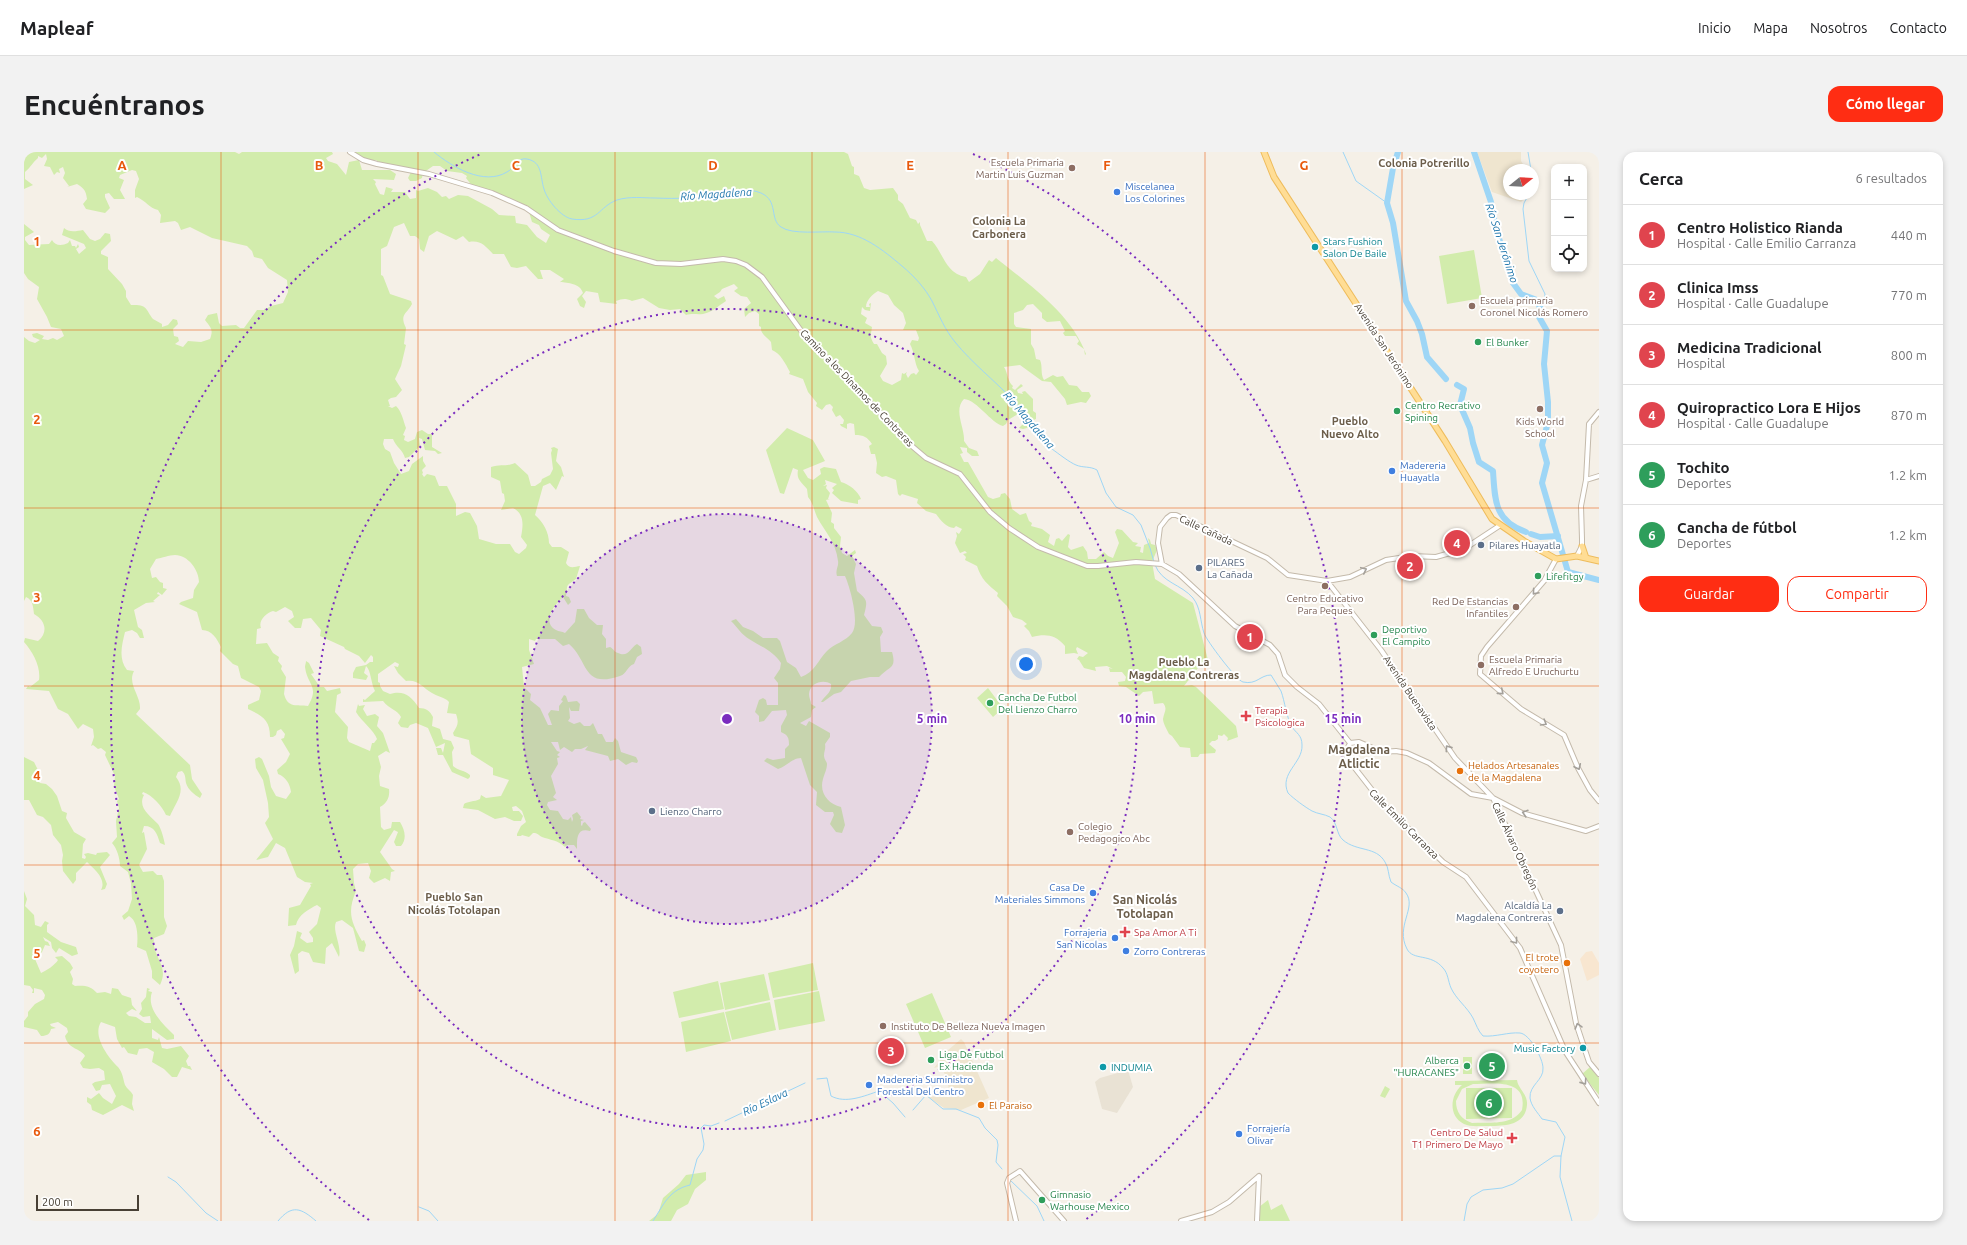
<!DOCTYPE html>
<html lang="es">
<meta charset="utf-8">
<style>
:root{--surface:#fff;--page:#f2f2f2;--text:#202124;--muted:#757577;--line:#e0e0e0;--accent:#ff2d13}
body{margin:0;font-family:Ubuntu,sans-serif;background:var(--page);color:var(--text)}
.controls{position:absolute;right:12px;top:12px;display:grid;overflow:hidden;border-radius:8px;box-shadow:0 2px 6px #0003}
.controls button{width:36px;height:36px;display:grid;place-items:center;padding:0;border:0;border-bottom:1px solid var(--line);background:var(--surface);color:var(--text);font:20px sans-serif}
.compass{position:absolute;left:1479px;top:12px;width:36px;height:36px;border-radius:50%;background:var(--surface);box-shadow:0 2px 6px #0003;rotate:72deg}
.scale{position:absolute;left:12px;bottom:10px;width:103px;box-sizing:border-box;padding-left:4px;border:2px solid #484035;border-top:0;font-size:11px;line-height:14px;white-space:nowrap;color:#484035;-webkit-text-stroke:3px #fff;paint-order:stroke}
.you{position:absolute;left:1002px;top:512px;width:14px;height:14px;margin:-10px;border:3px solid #fff;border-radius:50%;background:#1a73e8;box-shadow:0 0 0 6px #1a73e833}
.badge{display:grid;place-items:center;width:26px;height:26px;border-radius:50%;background:var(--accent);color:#fff;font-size:13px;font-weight:700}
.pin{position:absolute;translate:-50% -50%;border:2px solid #fff;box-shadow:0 1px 4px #0006}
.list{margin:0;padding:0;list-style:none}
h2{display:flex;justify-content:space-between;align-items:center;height:52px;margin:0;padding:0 16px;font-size:17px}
h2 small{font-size:13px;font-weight:400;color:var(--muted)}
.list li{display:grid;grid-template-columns:26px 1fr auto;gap:12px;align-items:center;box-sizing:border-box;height:60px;padding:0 16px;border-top:1px solid var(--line)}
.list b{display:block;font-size:15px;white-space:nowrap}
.list p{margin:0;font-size:13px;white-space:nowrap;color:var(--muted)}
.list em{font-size:13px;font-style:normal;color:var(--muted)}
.actions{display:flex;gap:8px;padding:12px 16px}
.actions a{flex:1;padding:9px 0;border:1px solid var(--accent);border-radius:12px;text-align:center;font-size:14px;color:var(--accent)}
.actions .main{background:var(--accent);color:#fff}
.icon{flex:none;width:22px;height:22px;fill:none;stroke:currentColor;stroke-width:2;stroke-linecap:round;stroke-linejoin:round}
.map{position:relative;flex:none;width:1575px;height:1069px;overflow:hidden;border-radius:12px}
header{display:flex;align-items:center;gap:24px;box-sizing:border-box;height:56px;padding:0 20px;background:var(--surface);border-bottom:1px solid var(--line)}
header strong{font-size:19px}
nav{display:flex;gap:22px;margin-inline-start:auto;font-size:14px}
.intro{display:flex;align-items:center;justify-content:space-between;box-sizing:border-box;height:96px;padding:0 24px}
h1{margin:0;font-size:28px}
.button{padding:10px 18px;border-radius:12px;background:var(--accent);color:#fff;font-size:14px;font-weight:700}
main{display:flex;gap:24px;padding:0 24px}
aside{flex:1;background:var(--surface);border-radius:12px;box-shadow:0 2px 6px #0003}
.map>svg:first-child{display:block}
</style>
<header>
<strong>Mapleaf</strong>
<nav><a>Inicio</a><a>Mapa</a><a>Nosotros</a><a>Contacto</a></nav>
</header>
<div class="intro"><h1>Encuéntranos</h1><a class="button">Cómo llegar</a></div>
<main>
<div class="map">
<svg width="1575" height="1069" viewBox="0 0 1575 1069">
<rect width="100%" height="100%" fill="#f5f0e7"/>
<path fill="#e9e2d4" d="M1104,918L1109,935L1098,953L1093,961L1078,957L1071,930L1076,926Z"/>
<path fill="#f8e6d0" d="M1568,799L1575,811V823L1563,829L1556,807L1562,800Z"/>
<path fill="#efe5cf" d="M1453,0H1497V9L1503,18H1485V42H1504V43L1497,50L1468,40Z
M937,887L940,890L965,946L937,958L920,956L904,945L926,943L923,927L917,914L910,916L923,899Z"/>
<path fill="#d2ecac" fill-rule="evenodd" d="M0,0H211L215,2L218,0H308L309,2L302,6L304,9L313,12L322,23L325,10L335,8L338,18H366L372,22L370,28L349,27L352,30L351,32L356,42L360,43L362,35L369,37L367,40H381L386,47L392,46V38L394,39L404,36L413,40L418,45L422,44L425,47L434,43L444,44L468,57L475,63L491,64L492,71L503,73L513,85L522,91L526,83L517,77L515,73L508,70L504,57C488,49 470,36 452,39L442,26L443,24L438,21L423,19L416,14H409L399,21L398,26L392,29H386L384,26L387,20L370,13L358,12L352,8C345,9 328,6 324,0H820L824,2L828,14L830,15V22L835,24L840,36L846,38L869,36L874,43V48L879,52L886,66L892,68L894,72L896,70V73L903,89H908C920,102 921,121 942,125L945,130L956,122L965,108L968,110L972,106C1004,132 1047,161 1062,202L1061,203L1060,197L1053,192L1055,189L1052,184H1041L1039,181L1041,179L1036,169L1023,170L1018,166V161L1009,152L1003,153L999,158L990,161V172L992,175L1007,177V192L1010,197L1012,207L1016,208C1019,215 1016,221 1020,228L1029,223L1033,225L1039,224L1045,233L1053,234L1058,240H1065L1067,244L1062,251L1057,250L1043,253L1041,247L1027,230L1018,229L996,213L980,215C984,221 983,229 989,234L988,236L991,238L997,232L999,234L993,238L994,241L999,242L998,240L1001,239L1009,247V259L1012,261V267L1007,269V275L999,277L995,276L999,272L996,263L1001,258L998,255L993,257L992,260L994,262L984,268L982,272L979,274C967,271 953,248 940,247C929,258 941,276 940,289L945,296L953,299L955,304H948L943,300V296L936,295L939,301L936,302L940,310H944L964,345L969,347L976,345L977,342L981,341L986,347L988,357L996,363L1002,361L1005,369L1008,371L1007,374L1018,377L1026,383L1024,390L1030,394L1032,387L1035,386L1038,389L1044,382L1046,383L1044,395L1047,398L1059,394L1063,400L1064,407H1072L1080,400L1084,404L1089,406L1095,391L1091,380L1093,377L1098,378L1109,390L1114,391L1111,394L1117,395L1116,400L1119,401L1120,393L1125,391L1124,386L1126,388L1127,392L1131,393L1133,398L1128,410L1131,427L1169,451L1184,508L1177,512L1160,534L1168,533L1172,535L1212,574L1214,585L1203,589L1204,586L1200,582L1198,584L1194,583V587L1191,589H1188L1185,592L1192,598L1191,601L1176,602L1174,605H1167L1166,596L1156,595L1148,584L1145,582C1143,578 1139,571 1139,567C1140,560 1144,557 1139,551L1130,552L1128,539L1119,540L1115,544L1102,535L1095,534L1094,530L1101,529L1102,525L1098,520H1086L1085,516L1089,517L1083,514L1071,515L1072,519L1060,516L1055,508L1053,507L1055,504L1059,505L1064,501L1053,495L1052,497L1054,502L1050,501L1041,502V494C1031,482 1021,482 1008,485L1005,479L1000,474L1003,472L998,468L989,465L983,454L973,444L974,441C964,433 957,427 953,414L941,408L942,405L939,402L943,401L941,399L936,401L931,391L933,384L932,380L935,382L938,377L932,374L930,376C922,375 917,369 912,362L902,359L893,351L894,347L878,342L876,344L874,342L872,328L862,324L858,325L852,321L853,311L851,302H847L845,294L848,292C843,285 840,283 831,283L830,272L826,271L823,272V277L817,274L816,272H819L820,268L816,263L812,265L808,258L809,255L806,252L802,253L798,258L792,254L793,251L784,240L779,227L765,222L766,220C761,211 757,202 748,198L747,190C743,185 736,182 737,175L735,174V162L731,159L725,161L721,165L720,157L727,151L723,145L717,144L710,139L714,136L710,132L698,137L696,140L690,144L694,147L700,144L702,149C694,154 689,160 679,162C673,163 669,161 662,163L656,157L646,158L635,156L619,146L608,149C601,146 598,147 592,149L593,152L576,150L574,141L562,139L558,144L562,150L560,156L556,154L553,147L559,141C556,131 544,131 536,130L540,127L526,118H516L519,127H514L502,114L493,116L487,115L480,102H469C461,94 457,88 445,90L439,84L432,88L413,79L405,84L400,100L396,97L395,87L391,84H386L380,71L370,75L363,94L357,97V123L359,124L366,142L387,149L388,152C383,162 375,162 382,176L380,192L382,193L377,214L371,227L378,238L372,245L367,246L364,248L366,254H364L368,256L372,254C378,260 379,268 382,276L379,283L381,284L380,288L384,290L391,287L393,280L398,278L404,282H408V295L418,301L414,302L411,299L401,298L398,287L395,286L396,294L385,305L381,306C379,298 372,295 369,287H360L359,292L361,297L366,300L370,311L377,322L385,319L388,312L399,304V309L402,314L398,318L399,321L398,322L400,325L403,322L411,324L415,334H423L432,352V364L441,360L446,361L453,374L455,387L472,392H486L491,400L495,402L502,396L503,393L497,385C499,374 501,362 489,356L477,358L481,349L480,342L478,341L476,329L467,325V315C477,312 481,315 491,311L504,323L507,334H511L517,330L518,327L526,323L529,317L527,301L528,298L527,296L530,295L534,297L532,309L537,315L540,325L538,324L532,338L526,331L519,334L511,363C519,370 525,380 525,391L528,395H537L545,400L542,411C545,417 550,415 556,414L552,427C541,435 544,431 542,444L545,445L547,450L544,453L539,445C531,452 517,470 532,478C535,480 538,479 541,481L551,470L553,457H560L565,466L573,473H579L578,482L582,487V496L586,495C590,497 590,500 594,501C604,506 606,496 613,492L617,495L618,502L613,505L610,512C603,514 603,522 596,524C558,537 565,509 545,492L539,494L531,487H512L511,489L505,487V498L510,512L498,515L500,535L507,542L506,548L516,556L524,573H528L524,562L527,558L535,559V554L539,549L537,548L540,543L542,544L544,550L553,549L556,552L555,559H547L545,555L546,566L544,569L550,572L556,570L560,574H566L569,571L574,582H578L582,590H589L591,586L594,589L597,600L612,605L614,609L613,611L608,610L602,613L594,607L586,609L584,604L561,598L564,594L557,597H551L548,600L540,595L536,598L534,590H527L533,599L536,600L533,603L536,605L533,606L534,612L527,624L532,641L529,645L533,648L524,650L523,653L526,658L534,659L539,667L544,668L547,665L548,670L549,667L548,663L553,660L557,665L556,667L560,668L557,669V673L558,674L559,671L561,670L567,677L566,679C552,675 553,688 553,697L550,693H543L541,695C534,688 526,688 518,685C514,683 514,681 509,681L505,685L498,683L497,684H493V682L497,674L502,670L498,659L492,654L488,655L489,659H495L499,664L497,669H490L481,665L471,667L454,658L439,656L440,652C444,649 450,650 456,647L457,643L462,646L477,644L485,628L469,623V616L447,602L445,588L430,584L429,581C434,573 435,571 432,562L423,561L425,550L423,548C418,545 413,544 408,541C398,535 394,527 382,529L374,521L370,514L374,515L375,512L371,510L354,522V530L356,531V534L359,539L366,542C380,538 387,544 395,556C402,556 406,559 409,565L408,574L416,577L419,587L427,589L430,596L428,600L429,614C434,619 441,618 446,623V625L444,627L428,620L419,603H414L412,596H417L419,601L421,591L412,595L404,576L392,571L386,573L384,576L377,575L374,571L377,565C374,558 365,557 359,549L339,550V547L341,548L351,539C347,532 347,518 342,514L340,521L344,524L342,528L329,526V521L332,515L342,513L346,510H349V505L347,503L341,511L335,504L321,497L320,495L296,484L297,478L287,466L279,467L277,476H271L264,469L270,465L268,459L261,455L252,460L249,459C242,461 234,469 237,476L233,477L232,492L243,491L249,501L255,505L254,509L258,514L257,517L262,525L260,542C264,557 273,552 284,554C296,534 283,533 281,515C281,513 282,511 282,509L285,511L290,521L287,522L296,535H300L303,539L316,536L317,541L313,543L311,560L324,575L323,586L325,590L346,599L348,591H350L353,587C350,578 338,570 332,560L334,552L335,554L341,553L339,557L343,564L351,562L355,565L353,574L359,581L366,601L362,599L354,604L357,615L355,624L356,634L365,637C366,645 363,651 356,655L357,675L360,678L367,676L368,670H376C381,678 383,687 377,694H372L370,690L374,680L370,678L356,700L368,717L371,719L367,720L366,729L361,726L350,731L345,726L347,719L344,711L334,712L329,717L330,731L332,739C323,760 327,770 338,789L340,788L342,793L340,800L335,799L329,776L318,768L312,770C308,779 318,794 315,805L308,791L302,796L301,812L289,810L285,801L278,799L274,802L275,819L271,822L266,803L270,794L273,779L278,781L276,786L283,791L289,790V786L285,780L293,772L297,756L293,753C285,757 274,763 272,773L264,774L265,756L276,753L287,734L286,732L289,731L281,730L273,725L261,696L252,691L244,705L232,708L249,687L241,671L245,665L244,651L239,628L232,616L231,607L235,605L238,607L245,624L247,635L252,644L262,647L267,640C266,632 262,625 254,622L253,618L262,610L266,602L257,587L260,586L261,582L257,577L253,579L252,583L249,585H246C246,568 239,564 224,557V553L235,548L237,539L235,535L217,526L214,514L209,512L196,499L197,495C193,487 188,478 178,478L173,460L155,452L157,450L169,446L170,438L175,430C175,418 164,403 151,403C145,403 138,406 132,407L126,417L128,426L132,425L136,430L139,431V436L143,437L138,443L134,440L133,442L136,443L129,449L131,450L122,451L110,458L114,475L118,478L120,486H116L113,481L108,478L101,480C98,493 94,506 103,518L110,519C103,532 117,544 116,557L112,562L166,613L168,627L178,642L176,646C171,643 164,638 162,631C161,626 162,623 158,619L154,620L152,625C163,639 152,650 146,664L142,663C138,654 128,643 119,640L118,642L120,643C113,656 127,664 134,672C137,676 140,687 141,693L136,691C133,682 131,674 120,674L118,681L120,680L123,697L115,713L119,720L129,719L133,723H138L140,729V765L143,774L140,782L130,786C127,804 146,813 136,833L128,826V819L122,799L113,795C114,785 114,769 105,764L100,768L98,764L104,759L108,747L107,731L104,720L96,714C96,707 93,696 88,691L93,685L92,669L95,656L93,649L95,647L90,634L91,624L81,603L82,600L77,596L74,597L69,593L67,594L70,585L69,577L59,572L54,577L44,562L34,557L25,539L2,537L4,534L6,535L15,528C17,515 9,500 0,490L1,486L14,489C25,480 21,468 10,462C9,455 9,448 2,445L0,449V185L5,189L11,191L16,188L9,185L8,182L13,181L20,184L18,187L24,188L29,186L33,188L40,184L37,177L27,175L23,165L13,147L15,135L4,127L0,121V72L10,80L1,85V88L5,93L25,92L28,88C31,94 38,94 44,91L46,88L48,94H51L52,96L54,92L55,95L52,97L55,102L62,96L60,92L38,83L40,76C45,81 53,79 59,78L66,87L71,89L76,87L81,81L86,82L87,89L77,99V102L84,105V117L98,132L102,139V145L107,153C124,152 122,158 129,167L138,172V175L144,173L149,167L153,168L154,172L149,177L150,184L154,185L155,189L151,192L159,195L164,189L177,190L186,187C190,177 186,175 181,168L184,163L193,161L195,171L198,174L212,173L216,176H220L233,158H240L241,156L242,157L247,154L259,151L264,140L263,128L244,116L238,107L230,105L228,99L223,94L188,86L166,75L157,78L154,71L151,69L136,71L137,63L134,58C125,56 122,49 113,45L111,46V38L115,27L112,19L108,18L96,23L95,26L100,28L96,38L101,47H90L85,41L81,42V45L86,56L81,61L62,57L59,52L63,47C62,39 60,36 53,32L43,35L45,34L39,26L41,21L39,15L35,17L36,21L33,20L30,23L26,15L20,14L23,7L22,2L18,6L14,4V6C9,10 6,16 1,20V27L9,33L0,37ZM854,139L864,143L870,153L879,161L882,171L879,178H892L895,186L894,189L888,188L886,192C891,201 890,211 895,219L892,223L890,221L887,222L884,226L882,222L883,220L880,222L878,221L877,228L868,233L859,229L856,224L863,212L862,204L858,201L853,192H850C845,184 847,183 848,175L841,171L843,166L837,162L838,155L841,158L846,159L847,151L845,152L846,155H842C842,148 849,142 854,139Z
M1450,98L1458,146L1423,152L1415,104Z
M763,276L789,288L801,309L779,318L784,326L789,328L797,322L796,317L800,315L812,317L817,330C825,332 834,339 837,347L834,348V352L817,349L808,341L810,338L808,336L813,332L801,328L802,332L799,334L803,333L802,336L806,341L804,347H806L802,348L808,361L807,370L810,372V376L817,385L816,394L818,401L823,404L831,398L832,401L828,404L832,412L830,421L833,439C843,448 844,448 840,463L848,474L857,475L859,480L856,485L857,500H868C873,517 865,514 855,525H846L827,529L817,540L810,542L799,550H797C801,543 808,541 807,532C799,527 786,531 785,542C785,546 787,549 787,552L792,555L788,558L787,565L776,571L782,574L785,569L806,581V585L801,592C802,597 800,599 800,604C800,607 803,610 803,612C803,617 800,623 799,627C795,641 804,652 817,655L821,673L818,681L812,680L806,672L810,663L809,660H801L792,653L793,640L786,633L777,606C768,606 762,615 754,617L740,609L743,606L749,608L761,606V597L765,593C765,586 764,583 757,580V574L763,563L762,558L748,559L740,569L735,570V564L731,560L735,548L739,546L742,548L743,553H754V531L750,526L756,517L757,511C749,499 736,494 725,487C718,483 713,475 707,469L712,467L719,475L729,479L739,486H753L756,489L763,510L772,516L777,525C790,521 794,508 803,499C810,492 822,489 828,481C836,471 826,435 821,424H813C811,418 815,414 814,409C812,390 801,380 793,365C790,358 789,351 784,345L783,337C778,330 772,328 774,318L769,316L760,342L756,341L742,298Z
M964,536L979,556L969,565L953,546Z
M0,605L10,610L15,620L10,624L16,631L22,632L28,637L33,644L38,659L43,661L42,666L50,680L62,687L59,692L58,706L61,707L62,705L60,702L64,701L72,703L73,701L83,700L86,703L76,715L83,732L81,737L77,738C83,727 70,717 63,710L52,721V728L49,732L39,719L38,709L39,703L37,693L29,683L27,673L19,665L13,663L5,648H0Z
M0,739L3,747L1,754L10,763L11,773L17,775L21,769L25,771L23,773V780L37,790L52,795L54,802L48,804L35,796L32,801L28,796L27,790L19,785L21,789L24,790L26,794L21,793L18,800L11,807L17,821C22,819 31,813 34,808L31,805L38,804L46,811L49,816L46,820L49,827L48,832L51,834C60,833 67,834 73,841L81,840L87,842L88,836L94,837L98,843L107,846L108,853L113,859L108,857L102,861L105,864L112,865L121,871H127L126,864L119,865L115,862L118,857L117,851L122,845L123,836L126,837L124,839L128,840C122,857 139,872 150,883V887L143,888L128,877V886L134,888L135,885L138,896L143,897L157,894L165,904L162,909L164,914H166L168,918L158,915L153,925H148L140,917L128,910L130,900L123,896L115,897L113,903L104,901L100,895L98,896L93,887L91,875L77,870C68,884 84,905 94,915C99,921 99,927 101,933C103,937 107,939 109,943L108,952L110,959L98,953L79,963L68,958L67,953L63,950V945L67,947L75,941L79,946L88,952L92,944L86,932L78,933L76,938L72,939L68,932L71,930L81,928L80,919L75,916L66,917L59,916L56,911L61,904C57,896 44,898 41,884L44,880L43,876L34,870L26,872L27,874L32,876L27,877C26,882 23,884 17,884L13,878L0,875V869L4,864V860L11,852L20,847L21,843L18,838L10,836V841H8L9,838L6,834L0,833Z
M789,811L794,838L749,846L744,821Z
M740,822L746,848L701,858L696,831Z
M694,829L700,857L655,866L649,840Z
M795,839L801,869L755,878L750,848Z
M908,841L927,885L901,896L882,852Z
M746,850L752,878L708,888L701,860Z
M700,860L707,889L662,900L657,870Z
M1439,905H1448V922H1439Z
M1478,908V920H1458V909Z
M1566,915L1575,926V943L1558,922Z
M1493,928C1494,937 1504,942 1503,953C1501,975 1478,974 1461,974C1454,974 1446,975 1440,972C1424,964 1426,943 1438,933H1431V929ZM1449,932C1470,932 1504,926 1498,958C1487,974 1466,970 1448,971C1437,967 1432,960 1432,949L1438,937Z
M1361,934L1366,937L1361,946L1356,944Z
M1442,936H1488V966L1442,967Z
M682,1020V1028L671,1037L664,1052L653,1058L647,1069H625L634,1062L639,1046L655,1032L662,1023Z
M1244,1048L1247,1058L1258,1052L1266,1069H1236L1235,1055Z"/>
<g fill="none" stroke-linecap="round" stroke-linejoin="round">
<path stroke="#9ed6f6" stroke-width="1" d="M410,0C428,15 460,34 483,20C491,16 493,5 503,7C519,10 516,25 520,37C523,48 537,65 548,67C575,71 574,55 593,48C606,44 619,46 631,46C653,47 674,46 695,43C708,41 724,35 737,41C755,49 745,67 757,75C768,83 798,79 811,80C837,80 859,98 878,114C890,124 901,136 908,149C915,163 921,178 931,190C948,211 970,228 988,247C1001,261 1014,287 1028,297C1035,302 1045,310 1052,313C1059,316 1066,314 1073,318L1082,341L1092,355L1109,363L1117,373L1126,396L1130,410
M1319,0L1332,29L1363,51
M1504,0L1507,18
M1505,42L1500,51L1499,57L1505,109L1521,142L1520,151L1515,165
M1131,413C1138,431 1157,432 1169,446C1177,456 1176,469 1180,481C1182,488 1213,529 1219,530C1233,533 1236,523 1247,523C1250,528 1254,534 1257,539C1261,550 1262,564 1268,575C1272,581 1278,583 1278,593C1279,611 1255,621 1264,641C1270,647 1281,655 1288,659C1294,662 1300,662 1306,665C1314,671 1312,682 1319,688C1333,700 1352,694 1361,710C1365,716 1364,723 1367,730C1372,734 1379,736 1382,741C1393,756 1371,774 1383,797C1389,809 1407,801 1419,816C1424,821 1424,829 1427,836C1432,847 1443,855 1449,866C1452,872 1454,879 1459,884C1472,885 1484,880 1496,881C1506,882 1519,907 1519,916C1520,928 1505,933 1506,946C1507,954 1514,961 1518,967L1532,970L1541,985L1537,1004L1536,1025L1548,1069
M793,927L803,926L807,944C822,952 840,944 855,939L869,951L881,965
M889,958L902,943L919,957H932L955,966L961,976L973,988L974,993L972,1010L978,1017
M701,969L781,931
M144,1025L152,1030L182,1061L194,1069
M986,1028L1013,1054L1020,1069
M395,1055L405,1059L414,1069
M254,1069C268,1052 277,1056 292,1069
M629,1069C640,1052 645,1038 666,1033L673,1007L679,998L680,992L677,976L680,973L687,974L695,971
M1440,1069L1443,1052L1447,1045L1459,1038L1478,1036L1489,1032L1530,1004H1537"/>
<path stroke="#9ed6f6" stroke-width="6" d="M1374,0L1369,16L1363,51L1369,71L1382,149L1393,169L1398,182L1403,205L1422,227
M1450,0L1467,50L1472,77L1489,131L1497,142L1513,148L1516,156L1515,165L1523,179L1520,212L1524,250V270L1518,293L1523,311L1518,331L1544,420L1575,428
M1433,233L1440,237L1436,253L1446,276L1449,291L1455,310L1469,319C1471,348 1470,369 1502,380
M1507,382L1516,385L1534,384"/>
<g stroke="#c4baab" stroke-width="6">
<path id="minor" d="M326,0L339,8L353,12L405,22L468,41L502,56L534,78L590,99L632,111L657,112L699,107L712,109L722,113L738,125L778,180L889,295L902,306L936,322L966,360L985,376L1014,395L1063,414H1074L1112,410L1138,412L1155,422L1211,474L1246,493L1254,502L1261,523L1273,535L1295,552L1326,591
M1562,328L1575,324
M1553,404L1558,394V387L1557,354L1562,328L1565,272L1575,260
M1532,407L1520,429L1463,495L1457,504L1456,522L1497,557L1540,583L1554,616L1566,638L1575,649
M1138,412L1134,391L1136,375L1143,366L1147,363H1152L1165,369L1243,406L1264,423L1303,429L1326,425L1362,408L1388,404L1412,405L1440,397L1475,374
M1303,429L1357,498L1431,606L1469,646L1537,793L1552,871L1565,910L1575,922
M1326,591L1322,600L1323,606L1359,652L1419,710L1442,725L1496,796L1541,899L1575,951
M1326,591L1335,590L1358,600L1372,599L1383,601L1405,611L1447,642L1469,646L1498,661L1562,679L1575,674
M992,1069L983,1031L985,1026L996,1019L1040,1069
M1157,1069L1188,1060L1205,1050L1235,1024
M1233,1069L1235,1024"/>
</g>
<g stroke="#eebc5c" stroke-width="7">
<path id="major" d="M1240,0L1250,25L1421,289L1468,367L1500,389L1532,407L1553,404L1575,409
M1558,394L1562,406"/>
</g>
<use href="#minor" stroke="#fff" stroke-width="4"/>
<use href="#major" stroke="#ffdd95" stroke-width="5"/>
</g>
<defs><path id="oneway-chevron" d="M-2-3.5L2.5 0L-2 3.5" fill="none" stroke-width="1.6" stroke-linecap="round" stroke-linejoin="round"/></defs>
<g stroke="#a4a09a">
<use href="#oneway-chevron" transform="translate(1340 418) rotate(-25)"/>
<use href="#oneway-chevron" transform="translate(1511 440) rotate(131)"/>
<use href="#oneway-chevron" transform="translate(1477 540) rotate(40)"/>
<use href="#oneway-chevron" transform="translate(1520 571) rotate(31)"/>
<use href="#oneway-chevron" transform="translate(1424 596) rotate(-125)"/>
<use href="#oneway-chevron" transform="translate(1554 615) rotate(65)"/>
<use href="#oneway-chevron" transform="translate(1501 661) rotate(-163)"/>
<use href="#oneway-chevron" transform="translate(1491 789) rotate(52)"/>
<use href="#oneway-chevron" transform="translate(1554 874) rotate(-106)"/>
<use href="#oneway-chevron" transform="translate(1560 930) rotate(55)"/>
</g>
<path fill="none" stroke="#e8590c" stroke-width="1" stroke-opacity="0.55" d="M197,0V1069M394,0V1069M591,0V1069M788,0V1069M984,0V1069M1181,0V1069M1378,0V1069M0,178H1575M0,356H1575M0,534H1575M0,713H1575M0,891H1575"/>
<circle cx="703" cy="567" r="205" fill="#7b2cbf" fill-opacity=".12"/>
<g fill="none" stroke="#7b2cbf" stroke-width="2" stroke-dasharray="2 4">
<circle cx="703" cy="567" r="205"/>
<circle cx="703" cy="567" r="410"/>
<path d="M345 1068A616 616 0 0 1 457 2M949 2A616 616 0 0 1 1061 1068"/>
</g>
<g fill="#8d6e63" stroke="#fff" stroke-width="1.5">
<circle cx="1048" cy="16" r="4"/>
<circle cx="1448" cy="154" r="4"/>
<circle cx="1516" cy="257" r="4"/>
<circle cx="1301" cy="434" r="4"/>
<circle cx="1492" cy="455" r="4"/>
<circle cx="1457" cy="513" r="4"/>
<circle cx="1046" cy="680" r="4"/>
<circle cx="859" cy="874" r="4"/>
</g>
<g fill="#3f7fe0" stroke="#fff" stroke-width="1.5">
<circle cx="1093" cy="40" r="4"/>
<circle cx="1368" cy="319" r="4"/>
<circle cx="1069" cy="741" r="4"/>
<circle cx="1091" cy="786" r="4"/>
<circle cx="1102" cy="799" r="4"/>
<circle cx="845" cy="933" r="4"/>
<circle cx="1215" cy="982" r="4"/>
</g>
<g fill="#0f9aa8" stroke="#fff" stroke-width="1.5">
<circle cx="1291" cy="95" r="4"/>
<circle cx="1559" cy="896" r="4"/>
<circle cx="1079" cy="915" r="4"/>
</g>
<g fill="#2e9e5b" stroke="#fff" stroke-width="1.5">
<circle cx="1454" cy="190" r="4"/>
<circle cx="1373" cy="259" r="4"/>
<circle cx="1514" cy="424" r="4"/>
<circle cx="1350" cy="483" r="4"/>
<circle cx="966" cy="551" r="4"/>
<circle cx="907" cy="908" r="4"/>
<circle cx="1443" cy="914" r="4"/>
<circle cx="1018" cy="1048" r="4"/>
</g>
<g fill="#5c6f8a" stroke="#fff" stroke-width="1.5">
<circle cx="1457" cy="393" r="4"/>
<circle cx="1175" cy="416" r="4"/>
<circle cx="628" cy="659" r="4"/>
<circle cx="1536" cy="759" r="4"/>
</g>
<g fill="#e0444e" stroke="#fff" stroke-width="1.5">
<path d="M1220 558h4v4h4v4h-4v4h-4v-4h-4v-4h4z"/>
<path d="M1099 774h4v4h4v4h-4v4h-4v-4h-4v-4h4z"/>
<path d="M1486 980h4v4h4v4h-4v4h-4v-4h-4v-4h4z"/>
</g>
<g fill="#e8710a" stroke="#fff" stroke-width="1.5">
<circle cx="1436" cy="619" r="4"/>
<circle cx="1543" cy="811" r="4"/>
<circle cx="957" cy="953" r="4"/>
</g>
<g text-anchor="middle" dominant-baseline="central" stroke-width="4" stroke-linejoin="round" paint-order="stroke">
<g font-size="10" fill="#785e54" stroke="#fff" text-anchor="start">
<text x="1040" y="10" text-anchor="end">Escuela Primaria<tspan x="1040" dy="12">Martin Luis Guzman</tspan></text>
<text x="1456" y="148">Escuela primaria<tspan x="1456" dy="12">Coronel Nicolás Romero</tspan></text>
<text x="1516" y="269" text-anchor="middle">Kids World<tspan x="1516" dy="12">School</tspan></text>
<text x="1301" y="446" text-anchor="middle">Centro Educativo<tspan x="1301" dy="12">Para Peques</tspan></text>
<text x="1484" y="449" text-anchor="end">Red De Estancias<tspan x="1484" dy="12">Infantiles</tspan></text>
<text x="1465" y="507">Escuela Primaria<tspan x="1465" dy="12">Alfredo E Uruchurtu</tspan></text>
<text x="1054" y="674">Colegio<tspan x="1054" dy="12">Pedagogico Abc</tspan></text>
<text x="867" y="874">Instituto De Belleza Nueva Imagen</text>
</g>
<g font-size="10" fill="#366cbe" stroke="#fff" text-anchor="start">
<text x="1101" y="34">Miscelanea<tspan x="1101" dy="12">Los Colorines</tspan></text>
<text x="1376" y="313">Madereria<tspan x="1376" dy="12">Huayatla</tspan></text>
<text x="1061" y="735" text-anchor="end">Casa De<tspan x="1061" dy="12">Materiales Simmons</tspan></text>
<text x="1083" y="780" text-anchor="end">Forrajeria<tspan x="1083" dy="12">San Nicolas</tspan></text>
<text x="1110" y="799">Zorro Contreras</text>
<text x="853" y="927">Madereria Suministro<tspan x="853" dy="12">Forestal Del Centro</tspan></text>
<text x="1223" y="976">Forrajería<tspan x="1223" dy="12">Olivar</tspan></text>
</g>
<g font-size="10" fill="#0d838f" stroke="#fff" text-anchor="start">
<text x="1299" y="89">Stars Fushion<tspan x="1299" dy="12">Salon De Baile</tspan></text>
<text x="1551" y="896" text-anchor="end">Music Factory</text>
<text x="1087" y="915">INDUMIA</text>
</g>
<g font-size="10" fill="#27864d" stroke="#fff" text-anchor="start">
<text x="1462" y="190">El Bunker</text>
<text x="1381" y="253">Centro Recrativo<tspan x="1381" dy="12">Spining</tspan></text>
<text x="1522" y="424">Lifefitgy</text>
<text x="1358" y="477">Deportivo<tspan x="1358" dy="12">El Campito</tspan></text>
<text x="974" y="545">Cancha De Futbol<tspan x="974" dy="12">Del Lienzo Charro</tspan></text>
<text x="915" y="902">Liga De Futbol<tspan x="915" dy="12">Ex Hacienda</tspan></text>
<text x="1435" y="908" text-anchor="end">Alberca<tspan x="1435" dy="12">"HURACANES"</tspan></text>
<text x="1026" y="1042">Gimnasio<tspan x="1026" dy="12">Warhouse Mexico</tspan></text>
</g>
<g font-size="10" fill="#484035" stroke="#fff">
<text transform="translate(1360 194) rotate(57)">Avenida San Jerónimo</text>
<text transform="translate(833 236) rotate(46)">Camino a los Dínamos de Contreras</text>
<text transform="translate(1182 378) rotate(25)">Calle Cañada</text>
<text transform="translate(1386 541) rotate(56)">Avenida Buenavista</text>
<text transform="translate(1380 672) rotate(45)">Calle Emilio Carranza</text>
<text transform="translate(1491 694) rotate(65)">Calle Álvaro Obregón</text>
</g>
<g font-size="10" fill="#4e5e75" stroke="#fff" text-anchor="start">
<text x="1465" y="393">Pilares Huayatla</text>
<text x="1183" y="410">PILARES<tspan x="1183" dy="12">La Cañada</tspan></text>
<text x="636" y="659">Lienzo Charro</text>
<text x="1528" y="753" text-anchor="end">Alcaldía La<tspan x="1528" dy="12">Magdalena Contreras</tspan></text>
</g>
<g font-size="10" fill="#be3a42" stroke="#fff" text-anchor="start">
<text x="1231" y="558">Terapia<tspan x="1231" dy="12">Psicologica</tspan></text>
<text x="1110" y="780">Spa Amor A Ti</text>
<text x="1479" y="980" text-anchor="end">Centro De Salud<tspan x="1479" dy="12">T1 Primero De Mayo</tspan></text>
</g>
<g font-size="10" fill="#c56008" stroke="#fff" text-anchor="start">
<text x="1444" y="613">Helados Artesanales<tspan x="1444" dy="12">de la Magdalena</tspan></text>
<text x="1535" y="805" text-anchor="end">El trote<tspan x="1535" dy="12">coyotero</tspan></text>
<text x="965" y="953">El Paraiso</text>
</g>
<g font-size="11" font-weight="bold" fill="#6c5e4b" stroke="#fff">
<text x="1400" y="11">Colonia Potrerillo</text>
<text x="975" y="69">Colonia La<tspan x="975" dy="13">Carbonera</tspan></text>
<text x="1326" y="269">Pueblo<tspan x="1326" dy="13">Nuevo Alto</tspan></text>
<text x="1160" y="510">Pueblo La<tspan x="1160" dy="13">Magdalena Contreras</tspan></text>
<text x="430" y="745">Pueblo San<tspan x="430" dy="13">Nicolás Totolapan</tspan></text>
</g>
<g font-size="11" font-style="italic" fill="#2278ad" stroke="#fff">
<text transform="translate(692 42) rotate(-4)">Río Magdalena</text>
<text transform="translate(1478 91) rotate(72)">Río San Jerónimo</text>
<text transform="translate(1005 268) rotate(49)">Río Magdalena</text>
<text transform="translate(741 950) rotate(-25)">Río Eslava</text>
</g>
<g font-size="12" font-weight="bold" fill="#6c5e4b" stroke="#fff">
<text x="1335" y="597">Magdalena<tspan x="1335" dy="14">Atlictic</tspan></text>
<text x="1121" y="747">San Nicolás<tspan x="1121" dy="14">Totolapan</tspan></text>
</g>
</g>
<g font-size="13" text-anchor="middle" font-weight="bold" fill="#e8590c" stroke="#fff" stroke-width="4" stroke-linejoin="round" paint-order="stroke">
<text x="98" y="18">A</text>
<text x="295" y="18">B</text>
<text x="492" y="18">C</text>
<text x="689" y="18">D</text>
<text x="886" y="18">E</text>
<text x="1083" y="18">F</text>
<text x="1280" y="18">G</text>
<text x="13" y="94">1</text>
<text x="13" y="272">2</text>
<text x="13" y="450">3</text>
<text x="13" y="628">4</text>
<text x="13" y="806">5</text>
<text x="13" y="984">6</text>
</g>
<circle cx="703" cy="567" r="6" fill="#7b2cbf" stroke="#fff" stroke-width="2"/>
<g font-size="12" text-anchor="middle" font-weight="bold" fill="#7b2cbf" stroke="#fff" stroke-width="4" stroke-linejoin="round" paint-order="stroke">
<text x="908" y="571">5 min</text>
<text x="1113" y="571">10 min</text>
<text x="1319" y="571">15 min</text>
</g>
</svg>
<div class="controls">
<button>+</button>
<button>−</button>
<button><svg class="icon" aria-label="locate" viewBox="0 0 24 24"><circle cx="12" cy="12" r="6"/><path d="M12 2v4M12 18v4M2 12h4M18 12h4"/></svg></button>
</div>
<svg class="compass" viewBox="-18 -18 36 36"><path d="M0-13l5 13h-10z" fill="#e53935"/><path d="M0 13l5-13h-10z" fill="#757577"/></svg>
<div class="scale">200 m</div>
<div class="you"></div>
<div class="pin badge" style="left:1226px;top:485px;background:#e0444e">1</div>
<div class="pin badge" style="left:1386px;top:414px;background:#e0444e">2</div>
<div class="pin badge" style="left:867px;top:899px;background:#e0444e">3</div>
<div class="pin badge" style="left:1433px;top:391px;background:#e0444e">4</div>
<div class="pin badge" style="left:1468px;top:914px;background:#2e9e5b">5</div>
<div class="pin badge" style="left:1465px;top:951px;background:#2e9e5b">6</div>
</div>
<aside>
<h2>Cerca<small>6 resultados</small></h2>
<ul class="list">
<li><span class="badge" style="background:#e0444e">1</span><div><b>Centro Holistico Rianda</b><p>Hospital · Calle Emilio Carranza</p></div><em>440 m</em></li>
<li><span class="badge" style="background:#e0444e">2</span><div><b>Clinica Imss</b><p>Hospital · Calle Guadalupe</p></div><em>770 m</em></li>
<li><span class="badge" style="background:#e0444e">3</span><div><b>Medicina Tradicional</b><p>Hospital</p></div><em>800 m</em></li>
<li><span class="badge" style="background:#e0444e">4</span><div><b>Quiropractico Lora E Hijos</b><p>Hospital · Calle Guadalupe</p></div><em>870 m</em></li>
<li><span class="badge" style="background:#2e9e5b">5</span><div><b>Tochito</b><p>Deportes</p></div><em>1.2 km</em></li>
<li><span class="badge" style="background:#2e9e5b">6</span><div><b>Cancha de fútbol</b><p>Deportes</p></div><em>1.2 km</em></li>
</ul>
<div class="actions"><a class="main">Guardar</a><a>Compartir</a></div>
</aside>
</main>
